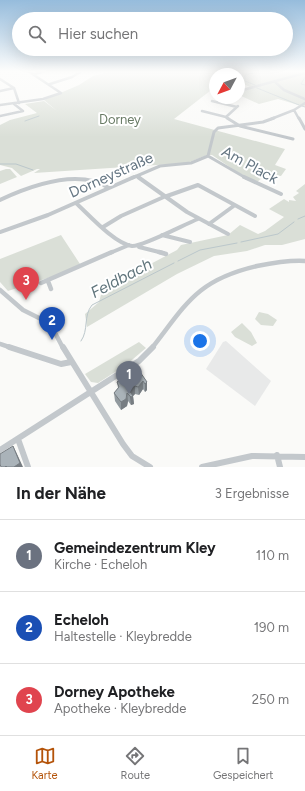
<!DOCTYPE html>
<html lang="de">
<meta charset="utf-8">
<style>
:root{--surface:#fff;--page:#f2f2f2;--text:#202124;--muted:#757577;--line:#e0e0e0;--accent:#b45309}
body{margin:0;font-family:Figtree,sans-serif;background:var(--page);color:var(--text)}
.compass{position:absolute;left:209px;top:68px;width:36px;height:36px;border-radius:50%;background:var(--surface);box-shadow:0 4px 16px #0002;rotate:229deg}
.you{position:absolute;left:200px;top:341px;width:14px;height:14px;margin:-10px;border:3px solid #fff;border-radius:50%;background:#1a73e8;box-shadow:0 0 0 6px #1a73e833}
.badge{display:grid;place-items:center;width:26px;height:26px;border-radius:50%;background:var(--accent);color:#fff;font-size:13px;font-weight:700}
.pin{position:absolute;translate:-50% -33px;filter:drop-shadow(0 1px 2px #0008)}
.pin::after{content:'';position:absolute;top:21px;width:14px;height:12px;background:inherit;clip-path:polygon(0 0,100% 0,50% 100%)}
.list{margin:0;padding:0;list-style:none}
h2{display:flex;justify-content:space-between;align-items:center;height:52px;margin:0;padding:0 16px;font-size:17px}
h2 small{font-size:13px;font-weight:400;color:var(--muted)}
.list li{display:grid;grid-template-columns:26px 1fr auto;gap:12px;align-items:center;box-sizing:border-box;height:72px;padding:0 16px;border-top:1px solid var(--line)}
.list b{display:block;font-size:15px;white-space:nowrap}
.list p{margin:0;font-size:13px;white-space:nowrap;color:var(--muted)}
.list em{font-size:13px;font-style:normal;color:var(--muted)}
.icon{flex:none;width:22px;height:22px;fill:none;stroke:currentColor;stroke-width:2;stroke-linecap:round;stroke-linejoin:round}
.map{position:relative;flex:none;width:305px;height:467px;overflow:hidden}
.search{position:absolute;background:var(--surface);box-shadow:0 4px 16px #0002;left:12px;right:12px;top:12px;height:44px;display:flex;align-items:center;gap:10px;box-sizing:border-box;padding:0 14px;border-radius:22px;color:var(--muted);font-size:15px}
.sheet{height:268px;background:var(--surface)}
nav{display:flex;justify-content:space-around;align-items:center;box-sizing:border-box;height:56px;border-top:1px solid var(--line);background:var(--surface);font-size:11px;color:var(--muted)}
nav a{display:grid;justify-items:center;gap:2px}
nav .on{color:var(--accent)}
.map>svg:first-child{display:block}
</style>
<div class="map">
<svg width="305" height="467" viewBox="0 0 305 467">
<rect width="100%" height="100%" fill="#fafaf8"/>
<path fill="#e8e9e9" d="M226,341L271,381L255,406L206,369L223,342Z"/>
<path fill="#dadfd7" d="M114,71H240V82L242,81V71H305V107L278,99L259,104L239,95V92L250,87L239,82V74H215V87L174,119L285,149L275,165L286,169L281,176L267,174L257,182L237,172L212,155H207L187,163L34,173L40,169H37L21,176L12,168L0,165V125L10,120L37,113L25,104L44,101L57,111L44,100L79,85L93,76Z
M6,169H10L17,177L0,184V171Z
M305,184V239L282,245H265L247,251L214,256L177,274L87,327L85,314L99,302L102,291L109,286L177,250L181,245L228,235L240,225L258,234L265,231L284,217L269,209L284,199L289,202V200L296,201L293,197L299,193L296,191Z
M61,235L80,264L60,274L8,291L0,282V259Z
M259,312L268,314L277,320L273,326L261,325L255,319Z
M242,323L251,332L257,343L252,346L235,337L231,332Z
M139,342L146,348L126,365L98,383L91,382L85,374Z"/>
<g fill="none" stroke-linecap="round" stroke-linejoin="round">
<path stroke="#bbc7cb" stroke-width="1" d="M250,71L253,73L245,75V81L255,85
M305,77L301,84L305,85
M257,88L299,105
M302,106L305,107
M25,121L39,116
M0,164H16L33,170
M298,219L305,216
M241,242L278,234L294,222
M178,261L200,250L237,243
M81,341C89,330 83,316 92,305L174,263"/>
<path stroke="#c3c8cc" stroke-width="2.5" d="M35,74L46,71
M0,79L14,88L19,103
M274,81L284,90L305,99
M50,84L72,77L82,71
M0,91L14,88
M239,91L305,73
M212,101L237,107
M0,105L43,99L61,93L28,71
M294,110L299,119
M202,111L226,117
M0,116L23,111L14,104
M229,119L226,117L238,106
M271,119L294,110L305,103"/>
<path stroke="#c3c8cc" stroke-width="3" d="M227,118L240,126L293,139
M299,118L305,129
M208,156L246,178
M136,176L140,178
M132,178L160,166L191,163L208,156L214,132L218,128L263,122L274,118"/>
<path stroke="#c3c8cc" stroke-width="4" d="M138,177L187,212L228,234
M244,177L281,194
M167,196L198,185L255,216
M0,200C30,186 78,168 109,188
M76,203C89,215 115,244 132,246C142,247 185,224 198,219
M209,224L235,205
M103,227L121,216L166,196
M0,232L48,215L134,177
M162,235L190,242
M139,247L163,253
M110,253L129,245"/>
<path stroke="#c3c8cc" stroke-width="4.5" d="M159,252L166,254
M48,281L51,289
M41,283L112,252
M0,290L23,310L45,321L52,327L63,348
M0,344L12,348
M152,348C187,303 197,280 257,266C272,263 289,260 305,261"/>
<path stroke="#c3c8cc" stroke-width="6" d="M9,347L61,364L71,362
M63,347L123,444L132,456L150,467
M18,439L28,467
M0,450L139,361L153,347
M277,455L280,467
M202,467L252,456L305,457"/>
</g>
<path fill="#929a9f" d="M130,373L147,382V390L145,392L143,389L139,395L135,394L133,396L134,404L131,405L128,401L127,406L121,410L115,401L114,393L118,388L117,382L121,379V376Z"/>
<path fill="#777d82" d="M143,381V389L139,395L138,387Z
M147,382V390L145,392V384Z
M135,386V394L133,396L134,404L131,405L129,390Z
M127,393L128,401L127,406L121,410V402Z
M13,446L17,454L23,467H14Z"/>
<path fill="#aab3b9" stroke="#777d82" d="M138,369L147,382L145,384L143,381L138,387L135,386L129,390L133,396L131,397L127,393L126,399L121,402L114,393L119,387L117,382L123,378L121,376L129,371L130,373Z
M13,446L20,463L14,467H7L6,466L5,467H1L0,464V454Z"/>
<linearGradient id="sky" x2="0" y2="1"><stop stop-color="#96bcdc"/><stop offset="0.52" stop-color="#fdfdfc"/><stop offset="1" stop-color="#fdfdfc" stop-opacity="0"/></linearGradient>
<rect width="305" height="137" fill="url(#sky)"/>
<g text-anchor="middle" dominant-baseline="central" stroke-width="4" stroke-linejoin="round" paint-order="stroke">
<g font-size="13" fill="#687a64" stroke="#fff">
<text x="120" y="119">Dorney</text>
</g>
<g font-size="15" fill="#657683" stroke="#fff">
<text transform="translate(250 165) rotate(29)">Am Plack</text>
<text transform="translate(111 175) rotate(-24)">Dorneystraße</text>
</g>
<g font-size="16" font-style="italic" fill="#60757c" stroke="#fff">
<text transform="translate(121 278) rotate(-28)">Feldbach</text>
</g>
</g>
</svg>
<svg class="compass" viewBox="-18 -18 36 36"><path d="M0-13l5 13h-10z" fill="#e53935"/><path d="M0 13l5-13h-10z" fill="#757577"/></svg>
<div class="you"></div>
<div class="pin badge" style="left:129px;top:394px;background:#6b7280">1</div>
<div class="pin badge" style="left:52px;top:340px;background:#1a4fb4">2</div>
<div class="pin badge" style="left:26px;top:300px;background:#e0444e">3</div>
<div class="search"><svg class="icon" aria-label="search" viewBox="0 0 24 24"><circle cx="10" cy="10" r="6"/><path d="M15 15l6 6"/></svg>Hier suchen</div>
</div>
<section class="sheet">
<h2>In der Nähe<small>3 Ergebnisse</small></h2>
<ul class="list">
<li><span class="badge" style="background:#6b7280">1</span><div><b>Gemeindezentrum Kley</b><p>Kirche · Echeloh</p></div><em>110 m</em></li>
<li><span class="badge" style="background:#1a4fb4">2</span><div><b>Echeloh</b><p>Haltestelle · Kleybredde</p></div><em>190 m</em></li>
<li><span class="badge" style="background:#e0444e">3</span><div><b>Dorney Apotheke</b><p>Apotheke · Kleybredde</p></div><em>250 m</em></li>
</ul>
</section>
<nav>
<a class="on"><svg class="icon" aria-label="map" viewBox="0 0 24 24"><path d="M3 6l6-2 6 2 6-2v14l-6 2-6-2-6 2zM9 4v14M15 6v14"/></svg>Karte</a>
<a><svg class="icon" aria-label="directions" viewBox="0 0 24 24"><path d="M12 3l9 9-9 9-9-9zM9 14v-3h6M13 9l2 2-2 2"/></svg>Route</a>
<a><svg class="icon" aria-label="saved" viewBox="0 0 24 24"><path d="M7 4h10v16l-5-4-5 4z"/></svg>Gespeichert</a>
</nav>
